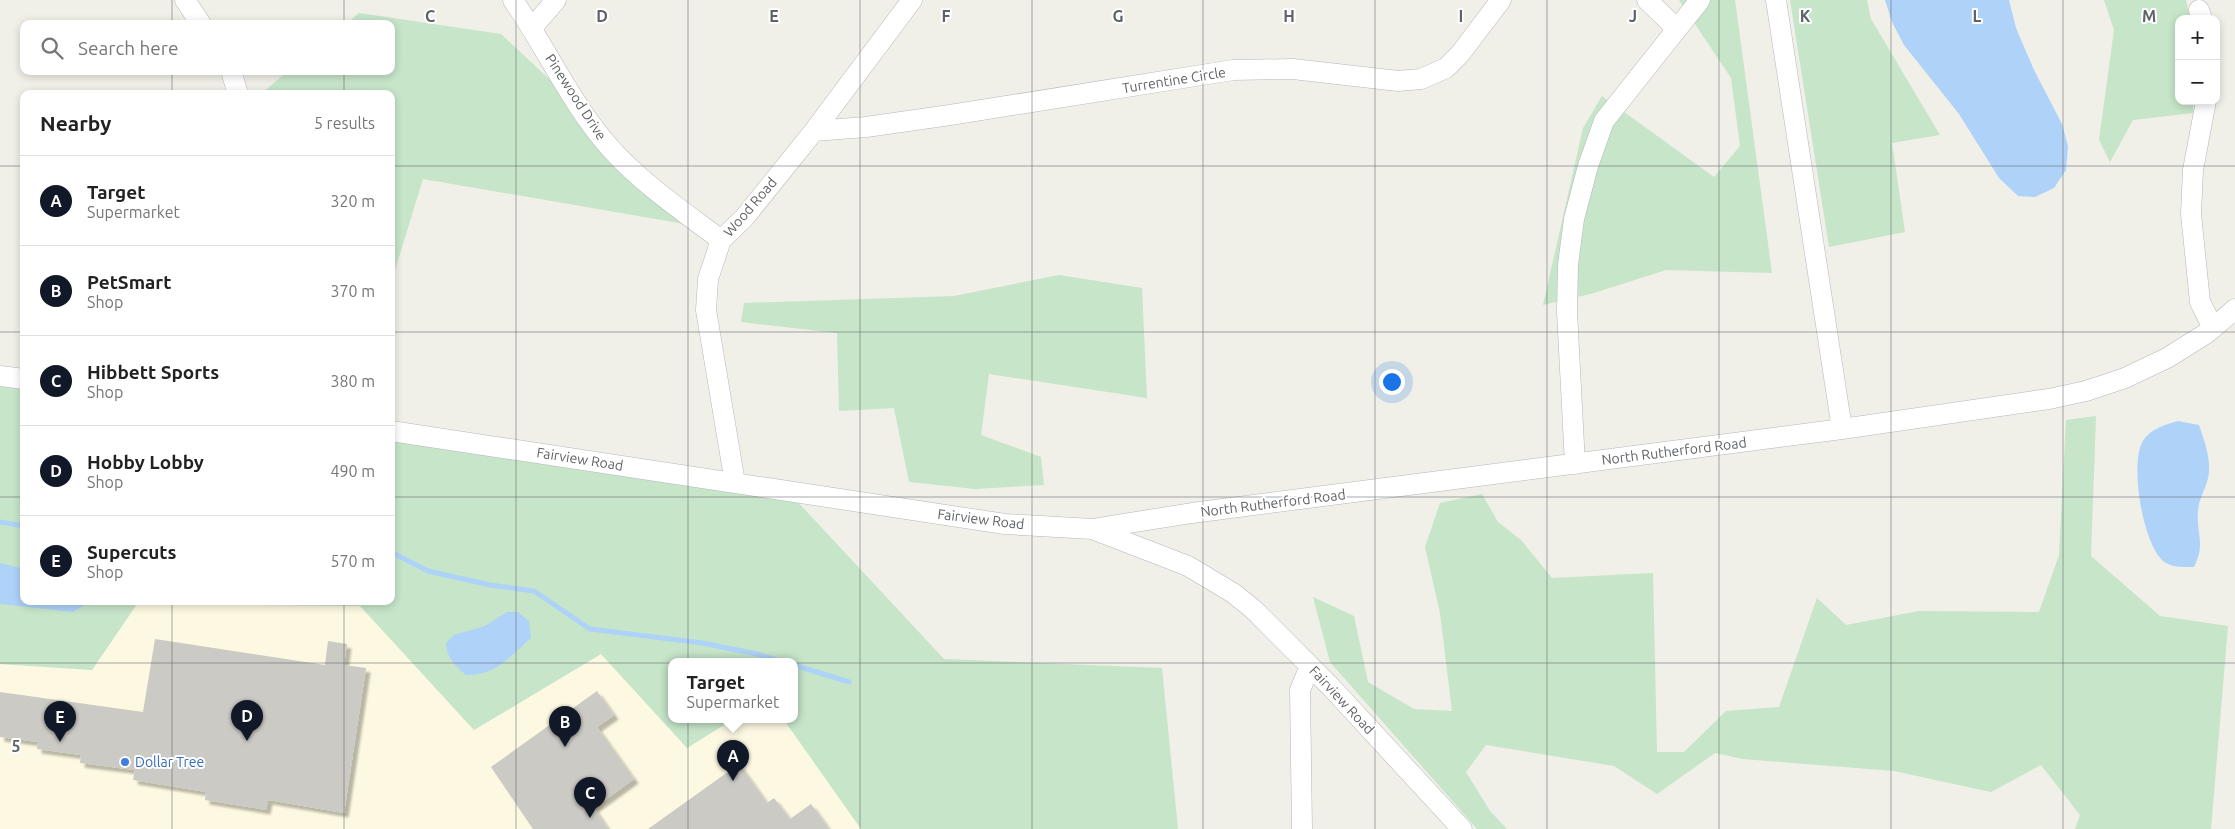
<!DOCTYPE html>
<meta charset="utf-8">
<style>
:root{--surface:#fff;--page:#f6f6f6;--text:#222;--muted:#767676;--line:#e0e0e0;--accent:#111827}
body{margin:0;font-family:Ubuntu,sans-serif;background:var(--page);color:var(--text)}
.controls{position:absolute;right:15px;top:15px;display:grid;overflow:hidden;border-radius:10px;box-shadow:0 2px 8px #0003}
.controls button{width:45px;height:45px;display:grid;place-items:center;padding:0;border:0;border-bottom:1px solid var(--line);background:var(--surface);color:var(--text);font:25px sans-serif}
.you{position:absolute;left:1391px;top:381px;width:18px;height:18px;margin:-12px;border:4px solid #fff;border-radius:50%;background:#1a73e8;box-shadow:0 0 0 8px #1a73e833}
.badge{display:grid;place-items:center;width:32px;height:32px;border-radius:50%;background:var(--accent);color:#fff;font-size:16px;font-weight:700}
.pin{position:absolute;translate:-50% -41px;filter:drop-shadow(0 1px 2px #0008)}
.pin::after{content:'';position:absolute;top:26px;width:18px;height:15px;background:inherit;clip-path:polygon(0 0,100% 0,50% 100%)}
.popup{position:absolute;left:668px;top:658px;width:130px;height:65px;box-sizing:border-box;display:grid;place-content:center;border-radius:10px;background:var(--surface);filter:drop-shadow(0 1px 4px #0005);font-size:16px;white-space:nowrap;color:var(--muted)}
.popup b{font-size:19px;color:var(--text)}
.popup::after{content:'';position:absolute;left:50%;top:100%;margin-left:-10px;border:10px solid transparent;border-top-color:var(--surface)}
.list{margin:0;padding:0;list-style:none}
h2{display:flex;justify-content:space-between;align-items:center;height:65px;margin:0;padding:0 20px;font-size:21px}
h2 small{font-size:16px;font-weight:400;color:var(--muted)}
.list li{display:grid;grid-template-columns:32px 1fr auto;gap:15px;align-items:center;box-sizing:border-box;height:90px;padding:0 20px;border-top:1px solid var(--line)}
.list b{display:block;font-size:19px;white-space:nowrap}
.list p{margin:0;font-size:16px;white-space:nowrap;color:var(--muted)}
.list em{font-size:16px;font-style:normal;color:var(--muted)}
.icon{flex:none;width:28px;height:28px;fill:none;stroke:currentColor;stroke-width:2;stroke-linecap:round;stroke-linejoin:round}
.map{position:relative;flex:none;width:2235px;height:829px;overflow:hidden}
.search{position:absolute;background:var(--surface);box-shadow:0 2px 8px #0003;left:20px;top:20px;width:375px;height:55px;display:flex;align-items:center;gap:12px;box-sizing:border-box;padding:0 18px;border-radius:10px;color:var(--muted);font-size:19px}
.panel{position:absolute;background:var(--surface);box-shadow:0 2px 8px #0003;left:20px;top:90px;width:375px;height:515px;border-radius:10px}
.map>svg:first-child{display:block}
</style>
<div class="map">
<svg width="2235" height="829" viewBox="0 0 2235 829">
<defs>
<filter id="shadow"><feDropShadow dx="4.5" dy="4.5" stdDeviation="1" flood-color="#0004"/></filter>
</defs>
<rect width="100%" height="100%" fill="#f0efe8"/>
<path fill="#fcf8e1" d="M137,604L360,606L474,730L601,654L687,748L732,720H784L861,829H0V664L92,670Z"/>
<path fill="#c6e5c9" d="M1679,0H1735L1772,273L1666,270L1594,293L1543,305L1583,128L1602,96L1714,177L1740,146L1731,78Z
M1790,0H1867L1871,19L1940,135L1892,143L1905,232L1829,247Z
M2104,0H2186L2190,19H2179V101H2193V113L2133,120L2110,162L2099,140L2114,30Z
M359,13L501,34L708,228L423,179L391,283V94H261L288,71H391V24H346Z
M1059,275L1142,288L1147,398L989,374L981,435L1041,457L1044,485L975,489L909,482L894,408L839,411L837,333L741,322L744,303L954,296Z
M0,373L24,374V601H391V432L794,498L944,659L1162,668L1178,829H861L784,720H794V662H672V720H732L687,748L601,654L474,730L360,606L137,604L92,670L0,664Z
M2096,416L2091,556L2160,616L2228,626L2211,829H2075L2080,815L2041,765L1991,792L1894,771L1743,759L1715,753L1657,794L1614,766L1486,745L1466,772L1490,811L1507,829H1477L1330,662L1313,597L1354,616L1368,682L1414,709L1452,711L1440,613L1425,547L1440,503L1482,494L1498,522L1521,540L1552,578L1653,573L1657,752H1684L1726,711L1779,707L1817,598L1846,625L1919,611L2039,612L2059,555L2066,420Z"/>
<path fill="#afd2f9" d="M1885,0H2009L2016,28L2034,70L2062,124L2068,146L2066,170L2054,188L2035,197L2018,196L1999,178L1959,114L1904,45L1892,22Z
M2178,421L2199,425C2205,443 2213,463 2207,482C2204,492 2199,499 2198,511C2196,534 2206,543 2194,567C2183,567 2169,568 2161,559C2143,540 2131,470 2141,445C2147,430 2164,425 2178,421Z
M0,563L24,569V601H91L73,612L0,604Z
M507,612H518L529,621L531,638C509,657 497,675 466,675C455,665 447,659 446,643L454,635L485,626Z"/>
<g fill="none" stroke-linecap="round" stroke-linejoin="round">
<path stroke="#afd2f9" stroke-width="5" d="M0,522L24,526
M391,552L428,571L490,585L534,591L590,629L702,643L757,654L783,662
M794,665L849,682"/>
</g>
<path fill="#cbcac4" filter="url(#shadow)" d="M155,639L325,665L328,641L347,644L344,665L366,668L344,813L268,800L266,810L205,800L206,792L133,780L135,770L80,763L81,755L37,749L38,742L0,737V692L143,712Z
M597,691L614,715L597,727L634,779L594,808L608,829H533L491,767Z
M739,764L767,803L774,798L790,819L811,804L829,829H648Z"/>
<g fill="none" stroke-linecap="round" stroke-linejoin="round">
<g stroke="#b5b7bb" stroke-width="21">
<path id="minor" d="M185,0L201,24
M513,0C547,49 572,106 612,150C644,185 684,212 721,240
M1647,0L1677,29
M1776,0L1842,429
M2199,10L2202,19
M532,28L556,0
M231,71L238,94
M2206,101L2193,170L2191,214L2200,302L2213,328
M814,131L866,127L950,115L1233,70L1293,69L1398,81L1421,79L1446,68L1460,54L1501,0
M0,376L24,379
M391,431L1005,524L1092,529L1188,566L1233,593L1253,609L1331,687L1462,829
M1575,464L1567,312L1568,265L1574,219L1588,166L1604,121L1700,0
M735,483L706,310L708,279L721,240L744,218L814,131L912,0
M1092,529L1192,513L1842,429L2049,399L2086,391L2125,378L2167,358L2207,333L2235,309
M1302,829L1300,690L1310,666"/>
</g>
<use href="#minor" stroke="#fff" stroke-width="20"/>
</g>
<path fill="none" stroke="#5f6267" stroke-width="1" stroke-opacity="0.55" d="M172,0V24M344,0V24M516,0V829M688,0V829M860,0V829M1032,0V829M1203,0V829M1375,0V829M1547,0V829M1719,0V829M1891,0V829M2063,0V829M172,71V94M344,71V94M0,166H24M391,166H2235M0,332H24M391,332H2235M0,497H24M391,497H2235M172,601V829M344,601V829M0,663H2235"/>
<circle fill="#3f7fe0" stroke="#fff" stroke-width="2" cx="125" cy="762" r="5"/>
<g text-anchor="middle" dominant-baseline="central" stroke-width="4" stroke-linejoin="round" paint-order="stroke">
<g font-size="14" fill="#5f6267" stroke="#fff">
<text transform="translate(1174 80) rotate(-9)">Turrentine Circle</text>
<text transform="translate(576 97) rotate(57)">Pinewood Drive</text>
<text transform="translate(750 207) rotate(-49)">Wood Road</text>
<text transform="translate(1674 451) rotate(-7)">North Rutherford Road</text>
<text transform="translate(580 459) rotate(9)">Fairview Road</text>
<text transform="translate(1273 503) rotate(-7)">North Rutherford Road</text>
<text transform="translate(981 519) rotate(7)">Fairview Road</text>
<text transform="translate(1342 700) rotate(47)">Fairview Road</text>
</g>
<g font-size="14" fill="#366cbe" stroke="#fff" text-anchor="start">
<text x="135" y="762">Dollar Tree</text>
</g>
</g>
<g font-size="16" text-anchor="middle" font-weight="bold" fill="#5f6267" stroke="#fff" stroke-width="4" stroke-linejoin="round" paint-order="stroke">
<text x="430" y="22">C</text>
<text x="602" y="22">D</text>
<text x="774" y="22">E</text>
<text x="946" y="22">F</text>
<text x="1118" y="22">G</text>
<text x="1289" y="22">H</text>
<text x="1461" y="22">I</text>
<text x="1633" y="22">J</text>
<text x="1805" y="22">K</text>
<text x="1977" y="22">L</text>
<text x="2149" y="22">M</text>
<text x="16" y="752">5</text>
</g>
</svg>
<div class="controls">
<button>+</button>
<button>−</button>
</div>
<div class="you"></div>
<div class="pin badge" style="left:733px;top:781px">A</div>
<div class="popup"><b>Target</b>Supermarket</div>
<div class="pin badge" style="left:565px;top:747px">B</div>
<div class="pin badge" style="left:590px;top:818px">C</div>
<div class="pin badge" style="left:247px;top:741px">D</div>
<div class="pin badge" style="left:60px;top:742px">E</div>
<div class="search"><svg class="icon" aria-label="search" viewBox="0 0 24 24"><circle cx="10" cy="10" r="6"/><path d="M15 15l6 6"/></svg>Search here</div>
<section class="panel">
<h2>Nearby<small>5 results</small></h2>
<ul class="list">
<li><span class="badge">A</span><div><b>Target</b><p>Supermarket</p></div><em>320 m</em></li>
<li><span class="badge">B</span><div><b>PetSmart</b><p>Shop</p></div><em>370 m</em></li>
<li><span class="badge">C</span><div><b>Hibbett Sports</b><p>Shop</p></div><em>380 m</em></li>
<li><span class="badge">D</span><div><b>Hobby Lobby</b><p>Shop</p></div><em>490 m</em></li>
<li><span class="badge">E</span><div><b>Supercuts</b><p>Shop</p></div><em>570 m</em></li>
</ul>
</section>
</div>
